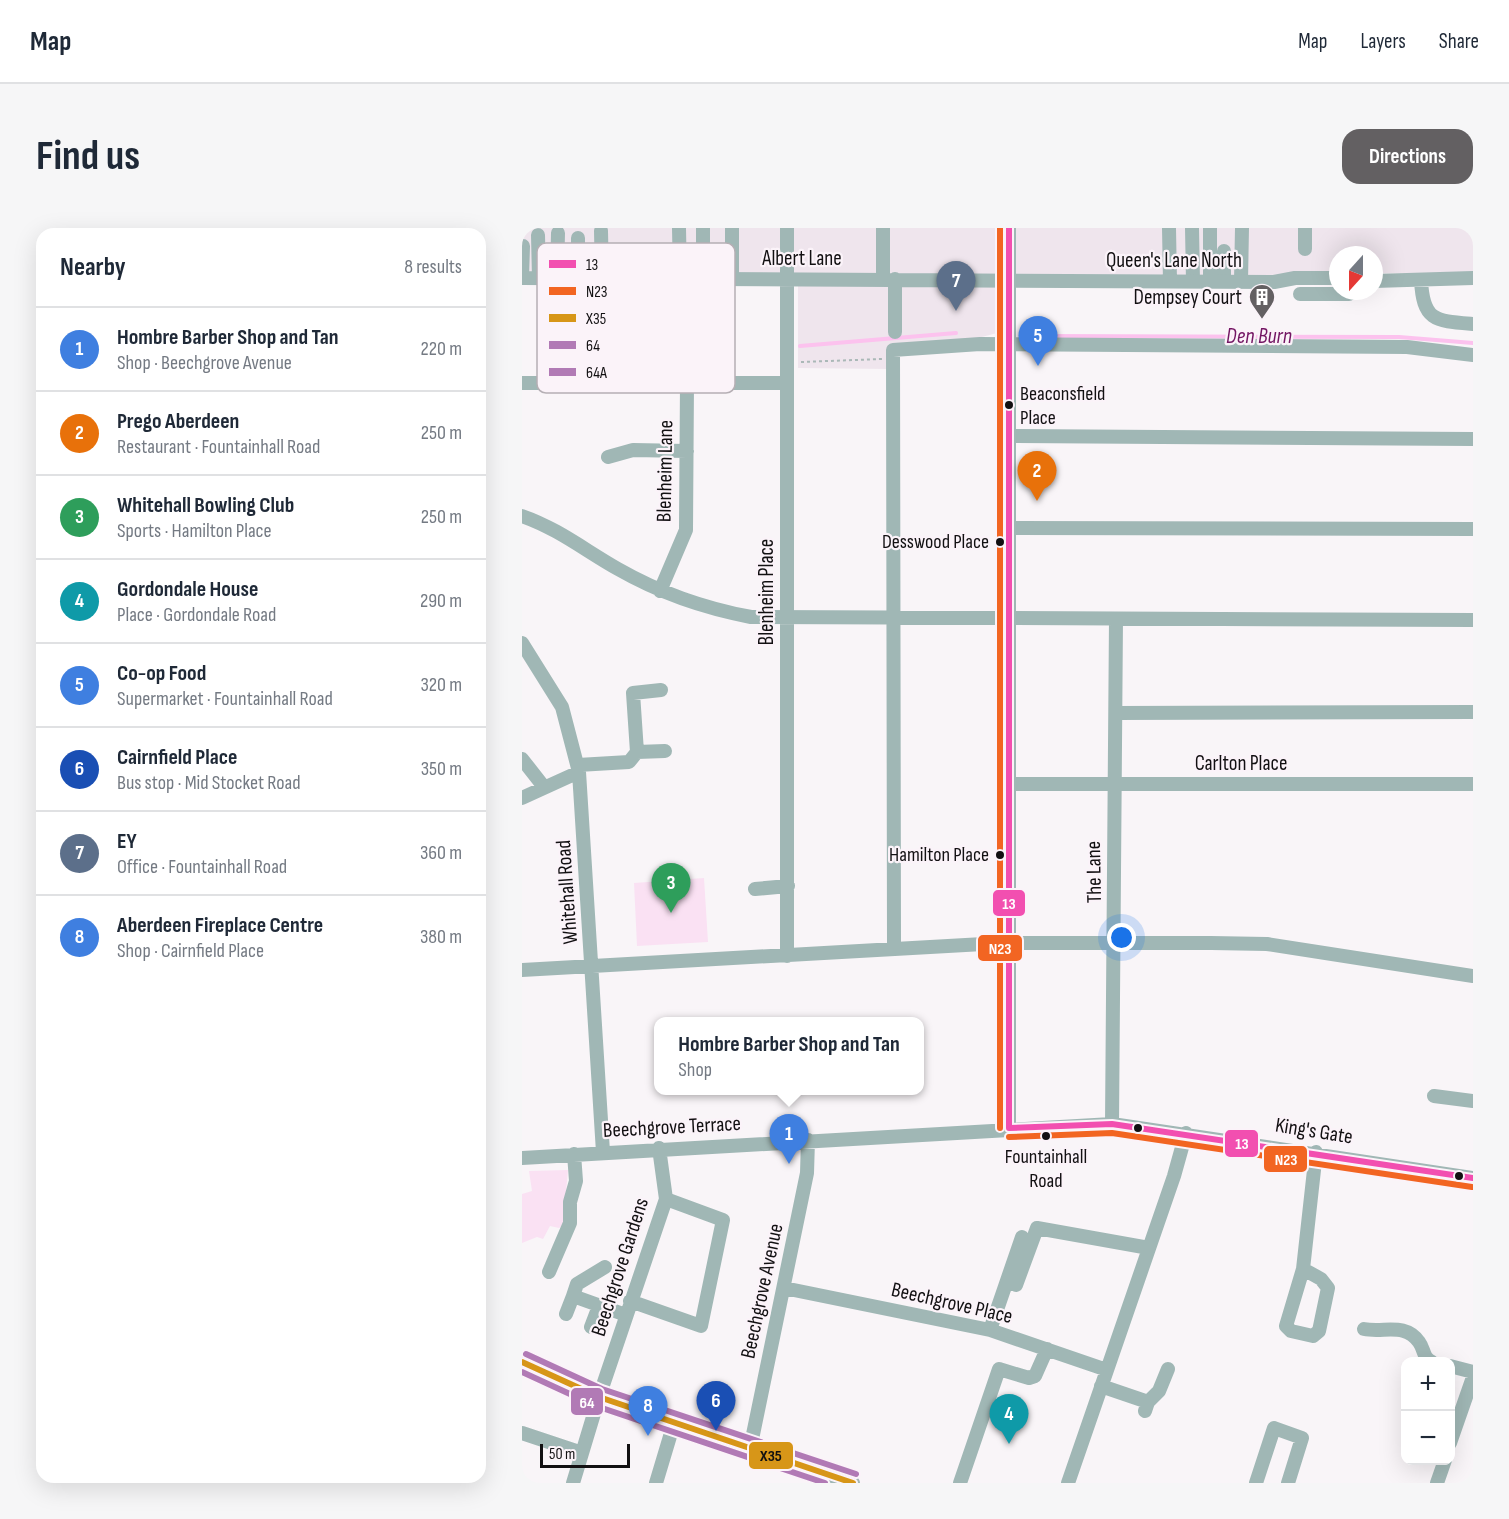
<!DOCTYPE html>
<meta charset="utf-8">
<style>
:root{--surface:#fff;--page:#f6f6f7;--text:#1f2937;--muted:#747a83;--line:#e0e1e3;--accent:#636062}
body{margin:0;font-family:"Sofia Sans Condensed",sans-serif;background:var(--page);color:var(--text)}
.controls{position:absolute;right:18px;bottom:18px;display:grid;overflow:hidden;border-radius:12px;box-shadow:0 6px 24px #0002}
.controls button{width:54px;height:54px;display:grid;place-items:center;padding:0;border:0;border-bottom:2px solid var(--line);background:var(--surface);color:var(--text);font:30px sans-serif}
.compass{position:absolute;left:807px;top:18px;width:54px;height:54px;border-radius:50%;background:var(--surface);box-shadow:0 6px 24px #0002;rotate:201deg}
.scale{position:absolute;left:18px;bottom:15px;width:90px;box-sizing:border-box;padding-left:6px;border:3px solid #121012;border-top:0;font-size:16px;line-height:21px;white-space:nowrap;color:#121012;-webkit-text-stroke:4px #fbf3f9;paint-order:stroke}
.you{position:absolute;left:600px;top:710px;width:21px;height:21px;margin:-15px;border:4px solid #fff;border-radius:50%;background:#1a73e8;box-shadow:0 0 0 9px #1a73e833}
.badge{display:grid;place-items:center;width:39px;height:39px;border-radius:50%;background:var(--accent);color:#fff;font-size:20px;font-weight:700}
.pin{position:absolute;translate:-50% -50px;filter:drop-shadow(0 2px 3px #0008)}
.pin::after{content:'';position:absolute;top:32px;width:21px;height:18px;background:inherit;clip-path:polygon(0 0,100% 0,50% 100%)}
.popup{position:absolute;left:132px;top:789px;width:270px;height:78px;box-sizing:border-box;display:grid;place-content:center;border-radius:12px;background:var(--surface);filter:drop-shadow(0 2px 4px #0005);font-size:20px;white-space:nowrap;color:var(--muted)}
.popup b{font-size:22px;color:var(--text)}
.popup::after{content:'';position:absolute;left:50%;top:100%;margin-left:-12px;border:12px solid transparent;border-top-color:var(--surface)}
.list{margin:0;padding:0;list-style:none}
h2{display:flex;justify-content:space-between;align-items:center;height:78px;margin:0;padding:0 24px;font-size:26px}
h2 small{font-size:20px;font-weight:400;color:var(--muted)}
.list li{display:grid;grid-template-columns:39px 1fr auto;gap:18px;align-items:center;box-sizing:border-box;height:84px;padding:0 24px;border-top:2px solid var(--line)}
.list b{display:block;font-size:22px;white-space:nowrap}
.list p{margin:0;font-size:20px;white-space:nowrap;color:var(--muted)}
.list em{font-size:20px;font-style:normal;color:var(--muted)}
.map{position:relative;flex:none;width:951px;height:1255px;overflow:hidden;border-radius:18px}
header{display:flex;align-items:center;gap:36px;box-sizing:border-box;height:84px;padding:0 30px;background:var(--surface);border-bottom:2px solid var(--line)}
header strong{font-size:28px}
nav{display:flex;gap:33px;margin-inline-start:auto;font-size:21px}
.intro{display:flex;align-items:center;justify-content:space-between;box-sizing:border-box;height:144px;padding:0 36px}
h1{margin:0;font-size:42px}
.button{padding:15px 27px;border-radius:18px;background:var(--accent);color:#fff;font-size:21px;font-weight:700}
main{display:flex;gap:36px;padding:0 36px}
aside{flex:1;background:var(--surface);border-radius:18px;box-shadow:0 6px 24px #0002}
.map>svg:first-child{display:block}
</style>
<header>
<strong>Map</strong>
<nav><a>Map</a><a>Layers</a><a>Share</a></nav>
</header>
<div class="intro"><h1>Find us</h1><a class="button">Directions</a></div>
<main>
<aside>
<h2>Nearby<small>8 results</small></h2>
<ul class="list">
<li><span class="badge" style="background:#3f7fe0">1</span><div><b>Hombre Barber Shop and Tan</b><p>Shop · Beechgrove Avenue</p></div><em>220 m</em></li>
<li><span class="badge" style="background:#e8710a">2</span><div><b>Prego Aberdeen</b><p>Restaurant · Fountainhall Road</p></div><em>250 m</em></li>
<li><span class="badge" style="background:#2e9e5b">3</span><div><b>Whitehall Bowling Club</b><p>Sports · Hamilton Place</p></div><em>250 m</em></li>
<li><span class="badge" style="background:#0f9aa8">4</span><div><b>Gordondale House</b><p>Place · Gordondale Road</p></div><em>290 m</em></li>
<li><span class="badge" style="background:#3f7fe0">5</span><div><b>Co-op Food</b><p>Supermarket · Fountainhall Road</p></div><em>320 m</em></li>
<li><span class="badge" style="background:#1a4fb4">6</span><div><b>Cairnfield Place</b><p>Bus stop · Mid Stocket Road</p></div><em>350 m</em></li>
<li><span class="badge" style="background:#5c6f8a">7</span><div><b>EY</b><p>Office · Fountainhall Road</p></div><em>360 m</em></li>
<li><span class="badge" style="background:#3f7fe0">8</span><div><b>Aberdeen Fireplace Centre</b><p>Shop · Cairnfield Place</p></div><em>380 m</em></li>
</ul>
</aside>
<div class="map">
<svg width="951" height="1255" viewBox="0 0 951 1255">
<rect width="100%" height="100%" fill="#f9f5f8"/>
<path fill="#efe5ed" d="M0,0H951V45H852V27H816V45L751,50L480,46L479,104L452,111L366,117L367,141L276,140V46L0,45Z"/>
<path fill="#fae1f3" d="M182,650L186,714L115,718L112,655Z
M46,942L41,997L37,1000L28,998L21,1011L15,1009L0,1015V966L10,963L7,943Z"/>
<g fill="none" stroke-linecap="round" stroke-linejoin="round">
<path stroke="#fcc2ee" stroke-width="4" d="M522,108L877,109L951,115
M278,118L434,105"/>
<path stroke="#aab8b7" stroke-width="2" stroke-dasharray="3 3" stroke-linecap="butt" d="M279,134L360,131"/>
<path stroke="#a0b7b5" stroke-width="14" d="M157,0L158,50
M210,0V51
M265,0V728
M361,0V51
M487,0V900
M647,0L648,53
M670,0L671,53
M688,0V53
M79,3L80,50
M16,7L17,50
M56,10V50
M783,21V0
M0,50L752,54L773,50H816
M0,50L1,18
M35,50L36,5
M181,51V0
M373,51V104
M899,52C901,93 913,93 951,96
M702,53V23
M719,53L720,0
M852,53L951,50
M778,66H827L830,63
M0,155H265
M487,208L951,211
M86,229L111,222L165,223
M0,288C35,300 64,323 96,341C138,365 181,380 229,389L951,392
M487,300L951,301
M138,363L164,302L165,155
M0,415L40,479L57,544L81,924
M594,485L951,484
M115,524L143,523
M0,531L22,559
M56,537L107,534L115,524L111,465L139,462
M487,556H951
M0,570L57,544
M233,661L266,658
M372,721L371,122L458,116L885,119L951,127
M0,742L479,715H689L745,716L951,748
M912,868L951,873
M590,896L594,391
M0,930L590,896L951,950
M83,1039L55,1056L51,1068L104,1087
M781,1041L799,1051L806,1060L797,1103L791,1108L769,1103L764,1098L781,1041L794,924
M27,1044L48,995V974L54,953L52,926
M494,1057L515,1000L627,1020
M262,1060L468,1102L585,1142
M108,1073L179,1098L201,992L144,971
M44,1086L51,1068
M69,1099L77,1078
M842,1101C862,1105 883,1094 897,1114C903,1122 900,1129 910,1134
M468,1102L500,1009
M0,1134L77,1169L331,1255
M928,1138L951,1144
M579,1158L626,1174
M623,1183L626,1174L637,1163L646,1141
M0,1205L60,1225
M928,1215L951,1149
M228,1221L285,945L286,912
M51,1255L77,1169L144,971L137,920
M134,1255L152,1195
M438,1255L477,1141L507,1150L513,1148L525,1121
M546,1255L652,948L664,905
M734,1255L752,1200L780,1210L766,1255
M915,1255L923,1232"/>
<g stroke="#fbf3f9" stroke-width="10">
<path id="bus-1" d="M487,0V900
M487,900L590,896L951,950"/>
</g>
<g stroke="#fbf3f9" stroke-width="10">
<path id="bus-2" d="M478,0V900
M487,909L590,905L950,959"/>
</g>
<g stroke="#fbf3f9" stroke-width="10">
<path id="bus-3" d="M0,1134L77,1169L331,1255"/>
</g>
<g stroke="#fbf3f9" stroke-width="10">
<path id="bus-4" d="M0,1144L74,1178L303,1255"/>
</g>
<g stroke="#fbf3f9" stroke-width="10">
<path id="bus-5" d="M4,1126L80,1161L334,1246"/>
</g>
<use href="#bus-1" stroke="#f24fb0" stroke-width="6"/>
<use href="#bus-2" stroke="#f26522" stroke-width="6"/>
<use href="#bus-3" stroke="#d79618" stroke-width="6"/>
<use href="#bus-4" stroke="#b17ab5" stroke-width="6"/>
<use href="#bus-5" stroke="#b17ab5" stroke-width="6"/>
</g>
<defs>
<g id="building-pin" transform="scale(1.35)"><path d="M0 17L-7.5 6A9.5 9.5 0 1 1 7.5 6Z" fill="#636062" stroke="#fbf3f9"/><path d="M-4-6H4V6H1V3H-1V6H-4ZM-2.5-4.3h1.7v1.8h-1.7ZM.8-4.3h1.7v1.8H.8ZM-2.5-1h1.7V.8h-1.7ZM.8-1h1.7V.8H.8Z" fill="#fff"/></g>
</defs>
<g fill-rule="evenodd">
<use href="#building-pin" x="740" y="69"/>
</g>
<g fill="#121012" stroke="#fbf3f9" stroke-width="2">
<circle cx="487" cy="177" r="5"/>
<circle cx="478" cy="314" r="5"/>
<circle cx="478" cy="627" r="5"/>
<circle cx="616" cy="900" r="5"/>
<circle cx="524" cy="908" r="5"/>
<circle cx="937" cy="948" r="5"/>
</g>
<g text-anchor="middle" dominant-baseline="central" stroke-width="4.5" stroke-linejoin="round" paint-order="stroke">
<g font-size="20" fill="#121012" stroke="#fbf3f9" text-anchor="end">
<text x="498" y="166" text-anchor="start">Beaconsfield<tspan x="498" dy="24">Place</tspan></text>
<text x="467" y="314">Desswood Place</text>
<text x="467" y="627">Hamilton Place</text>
<text x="524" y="929" text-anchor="middle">Fountainhall<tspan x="524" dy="24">Road</tspan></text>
</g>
<g font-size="21" fill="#121012" stroke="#fbf3f9">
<text x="280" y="30">Albert Lane</text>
<text x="652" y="32">Queen's Lane North</text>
<text transform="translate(143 243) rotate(-89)">Blenheim Lane</text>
<text transform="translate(244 364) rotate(-90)">Blenheim Place</text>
<text x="719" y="535">Carlton Place</text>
<text transform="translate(572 644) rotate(-91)">The Lane</text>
<text transform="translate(45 664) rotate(-94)">Whitehall Road</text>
<text transform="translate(150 899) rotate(-3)">Beechgrove Terrace</text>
<text transform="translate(792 903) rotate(9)">King's Gate</text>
<text transform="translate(98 1039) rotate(-72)">Beechgrove Gardens</text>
<text transform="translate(240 1063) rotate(-78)">Beechgrove Avenue</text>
<text transform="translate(430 1075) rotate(13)">Beechgrove Place</text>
</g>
<g font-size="21" fill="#121012" stroke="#fbf3f9" text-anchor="end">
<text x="720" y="69">Dempsey Court</text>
</g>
<g font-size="22" font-style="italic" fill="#731563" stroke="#fbf3f9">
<text x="737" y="108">Den Burn</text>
</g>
</g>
<rect x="15" y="15" width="198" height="150" rx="9" fill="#fbf3f9" stroke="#b5afb4" stroke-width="1.5"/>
<rect x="27" y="32" width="27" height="8" fill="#f24fb0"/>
<rect x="27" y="59" width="27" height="8" fill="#f26522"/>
<rect x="27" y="86" width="27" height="8" fill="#d79618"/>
<rect x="27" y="113" width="27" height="8" fill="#b17ab5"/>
<rect x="27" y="140" width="27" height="8" fill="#b17ab5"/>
<g font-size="16" fill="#121012">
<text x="64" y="42">13</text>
<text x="64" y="69">N23</text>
<text x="64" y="96">X35</text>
<text x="64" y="123">64</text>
<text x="64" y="150">64A</text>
</g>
<g stroke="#fbf3f9" stroke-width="2">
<rect x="470" y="661" width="34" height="28" rx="6" fill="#f24fb0"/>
<rect x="455" y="706" width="46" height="28" rx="6" fill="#f26522"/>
<rect x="702" y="901" width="35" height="29" rx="6" fill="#f24fb0"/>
<rect x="741" y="917" width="45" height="28" rx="6" fill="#f26522"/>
<rect x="48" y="1159" width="34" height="29" rx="6" fill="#b17ab5"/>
<rect x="226" y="1213" width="46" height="29" rx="6" fill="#d79618"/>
</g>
<g font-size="16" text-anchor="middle" font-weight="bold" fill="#fff">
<text x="487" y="681">13</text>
<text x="478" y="726">N23</text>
<text x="720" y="921">13</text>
<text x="764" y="937">N23</text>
<text x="65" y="1180">64</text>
</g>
<g font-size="16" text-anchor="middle" font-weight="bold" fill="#111">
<text x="249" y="1233">X35</text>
</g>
</svg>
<div class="controls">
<button>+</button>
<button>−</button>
</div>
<svg class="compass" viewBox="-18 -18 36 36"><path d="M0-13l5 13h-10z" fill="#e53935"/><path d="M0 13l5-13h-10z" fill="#747a83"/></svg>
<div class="scale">50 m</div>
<div class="you"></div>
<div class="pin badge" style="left:267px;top:936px;background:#3f7fe0">1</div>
<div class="popup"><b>Hombre Barber Shop and Tan</b>Shop</div>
<div class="pin badge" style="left:515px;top:273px;background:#e8710a">2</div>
<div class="pin badge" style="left:149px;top:685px;background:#2e9e5b">3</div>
<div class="pin badge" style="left:487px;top:1216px;background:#0f9aa8">4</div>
<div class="pin badge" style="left:516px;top:138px;background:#3f7fe0">5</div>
<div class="pin badge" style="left:194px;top:1203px;background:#1a4fb4">6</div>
<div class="pin badge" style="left:434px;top:83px;background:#5c6f8a">7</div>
<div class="pin badge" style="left:126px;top:1208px;background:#3f7fe0">8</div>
</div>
</main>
